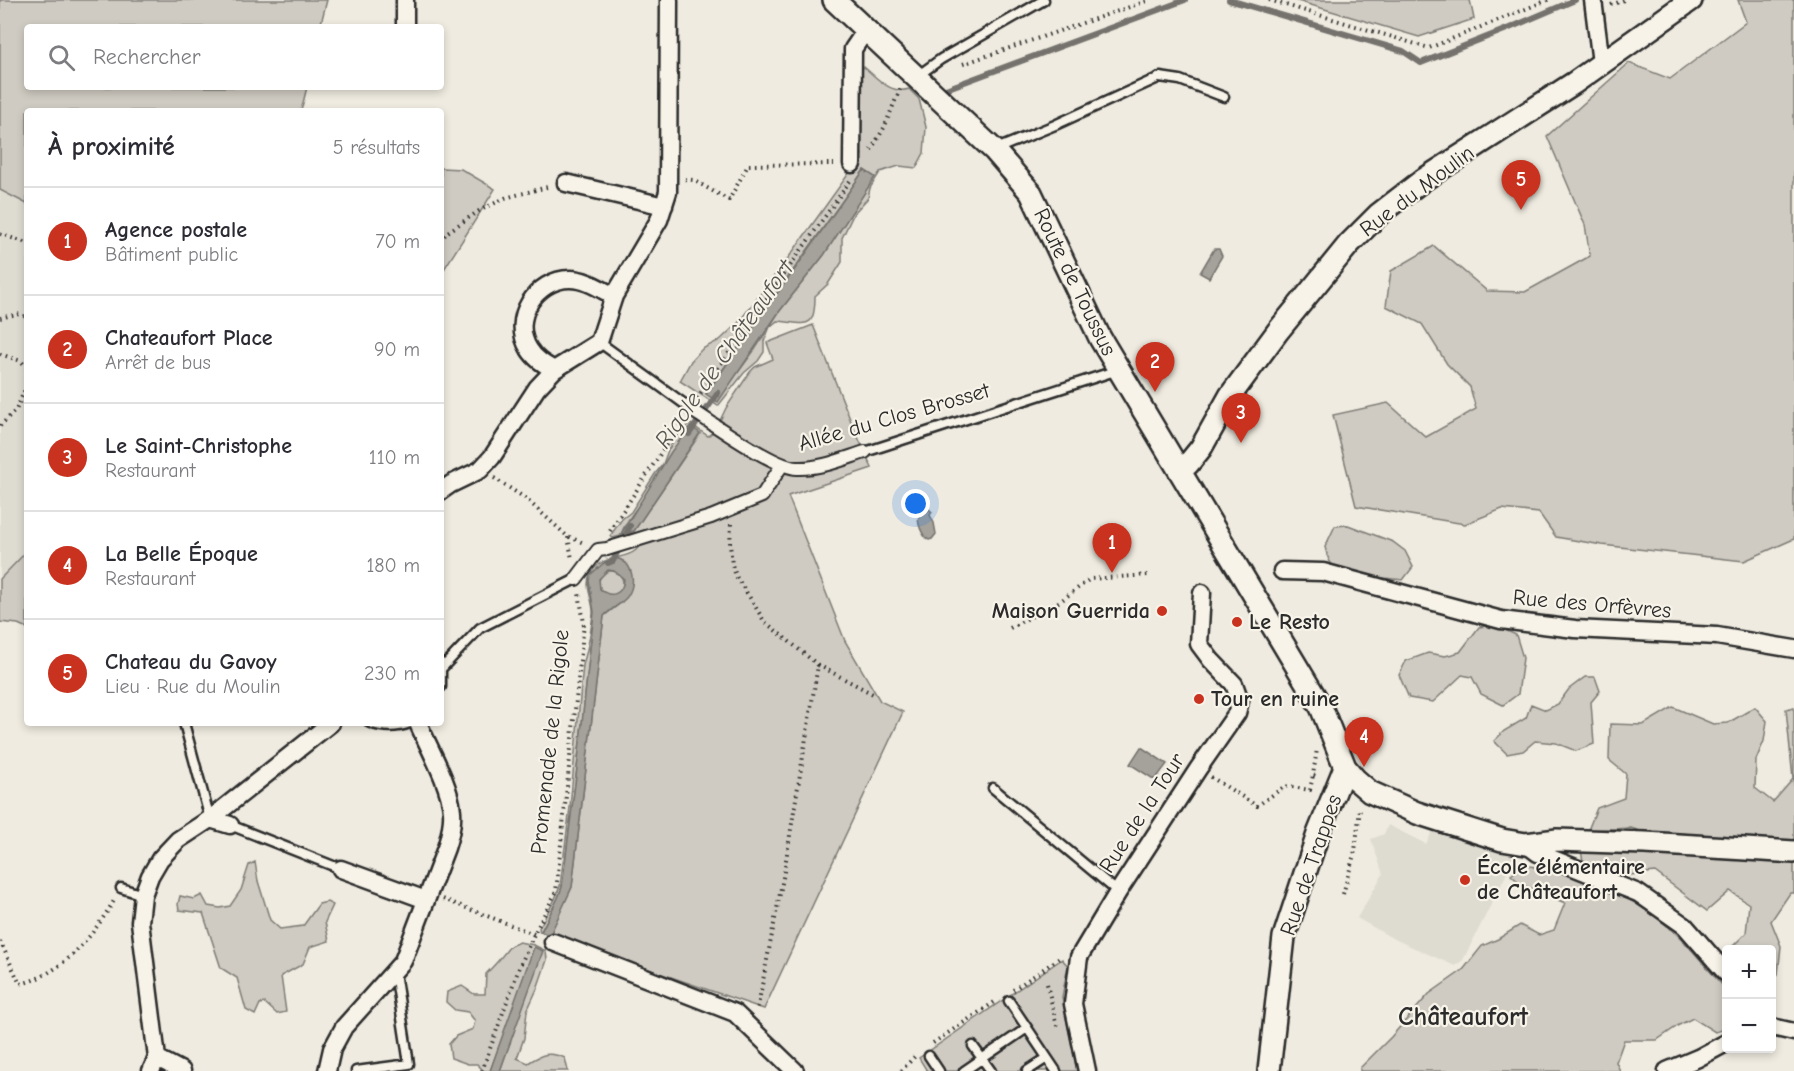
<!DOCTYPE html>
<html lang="fr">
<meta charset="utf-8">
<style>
:root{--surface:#fff;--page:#f2f2f3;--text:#2b2b33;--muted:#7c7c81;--line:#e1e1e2;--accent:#c8321e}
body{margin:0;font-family:"Comic Neue",sans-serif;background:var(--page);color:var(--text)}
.controls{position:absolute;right:18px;bottom:18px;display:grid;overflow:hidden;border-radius:6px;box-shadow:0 3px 9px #0003}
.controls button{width:54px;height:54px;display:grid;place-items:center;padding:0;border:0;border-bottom:2px solid var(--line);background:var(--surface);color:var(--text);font:30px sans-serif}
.you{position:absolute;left:916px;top:504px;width:21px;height:21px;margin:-15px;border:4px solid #fff;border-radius:50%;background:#1a73e8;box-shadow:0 0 0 9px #1a73e833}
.badge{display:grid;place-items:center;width:39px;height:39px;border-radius:50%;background:var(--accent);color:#fff;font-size:20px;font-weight:700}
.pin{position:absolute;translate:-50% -50px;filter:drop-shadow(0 2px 3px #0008)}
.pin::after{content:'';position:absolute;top:32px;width:21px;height:18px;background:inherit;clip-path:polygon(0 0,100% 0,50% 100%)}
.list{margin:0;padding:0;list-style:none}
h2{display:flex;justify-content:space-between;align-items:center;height:78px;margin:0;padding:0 24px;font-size:26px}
h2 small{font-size:20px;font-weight:400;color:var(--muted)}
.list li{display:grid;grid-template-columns:39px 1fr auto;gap:18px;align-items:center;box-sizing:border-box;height:108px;padding:0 24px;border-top:2px solid var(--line)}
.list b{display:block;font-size:22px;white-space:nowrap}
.list p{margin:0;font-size:20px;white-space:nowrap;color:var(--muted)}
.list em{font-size:20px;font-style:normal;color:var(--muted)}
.icon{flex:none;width:33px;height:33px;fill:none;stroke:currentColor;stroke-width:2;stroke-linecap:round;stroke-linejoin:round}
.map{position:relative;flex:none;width:1794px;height:1071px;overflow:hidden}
.search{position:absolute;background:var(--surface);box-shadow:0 3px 9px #0003;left:24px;top:24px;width:420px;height:66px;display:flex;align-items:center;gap:15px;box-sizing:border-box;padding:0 21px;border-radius:6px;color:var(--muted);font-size:22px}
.panel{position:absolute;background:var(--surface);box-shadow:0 3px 9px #0003;left:24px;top:108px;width:420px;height:618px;border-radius:6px}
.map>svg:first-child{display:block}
</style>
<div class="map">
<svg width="1794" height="1071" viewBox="0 0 1794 1071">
<rect width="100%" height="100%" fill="#efebe0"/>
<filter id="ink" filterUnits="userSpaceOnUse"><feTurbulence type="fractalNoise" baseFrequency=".0167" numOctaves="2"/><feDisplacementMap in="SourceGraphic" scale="12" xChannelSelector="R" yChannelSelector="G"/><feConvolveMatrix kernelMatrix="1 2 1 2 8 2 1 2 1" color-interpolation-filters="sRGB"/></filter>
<g filter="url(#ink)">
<path fill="#dedbd1" d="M0,191L27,204V551L0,579Z
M1388,825L1426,844L1435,826L1515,857L1463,960L1455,966L1392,938L1357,918L1383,874L1371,839L1384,834Z"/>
<path fill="#cfcbc2" stroke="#7d7b76" stroke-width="1.5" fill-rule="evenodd" d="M0,0H327L320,27H27V87H307L301,111H27V204L0,190Z
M1294,0H1470L1474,19L1419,37Z
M1738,0H1794V539L1744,561L1602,545L1556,537L1539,513L1502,509L1465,524L1356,506L1333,415L1388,403L1426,437L1476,409L1470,387L1447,364L1422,324L1386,306L1391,271L1434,246L1487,291L1525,292L1590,256L1585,225L1547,136L1629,63L1670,79L1746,22Z
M864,67C876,77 891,95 909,89L919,99L926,127L924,153L916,168L899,166L880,172L870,188L868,198L854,213L842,238V262L828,284L815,296C815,332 806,323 777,321L770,327L764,341V352L758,361L744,373L718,406L680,381L691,361L702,349L720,340L738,323L789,257L862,155L859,147V71ZM864,170L874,177L824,255L779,312L756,348L717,401L706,393Z
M441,168L461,169L495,189L441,274Z
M813,325L852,424L872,468L788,496L845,641L880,701L903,712L764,1009L540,932L539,928L555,899L560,886L570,807L583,665C588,648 591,631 593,614C594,600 583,586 591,573C602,554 624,561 636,550C640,546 643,539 646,534L632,533L613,538L610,536L622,519L631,512L655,474L663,464L668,450L677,436L689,423L708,436L716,429L726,408L750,372L755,367L773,359L767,343ZM690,427L700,434L636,528L634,531L621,534C626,520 636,510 644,498C659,474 673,450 690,427ZM615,559L626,563L622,602L604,616L572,887L549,935L541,931L558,898L562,887L578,760L594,612L589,586L591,575L598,568Z
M1348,525L1393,542L1405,551L1413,567L1403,580C1385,578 1352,576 1336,568C1329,564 1327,555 1325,547L1335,526Z
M27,551V628L18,624L0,622V579Z
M599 583a12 12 0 1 1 24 0a12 12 0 1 1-24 0Z
M1494,625L1516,635L1523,658L1518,694L1503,705L1481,694L1472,677L1462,675L1433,702L1409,698L1399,675L1406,661L1428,653L1445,656L1460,652L1479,627Z
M1585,677H1595L1600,691L1591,702L1594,744L1576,751L1556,743L1535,741L1523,751L1507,754L1494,741L1504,731L1526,718L1531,704L1546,710L1558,704L1569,689Z
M1673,707L1713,724L1728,723L1755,707L1767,721L1764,741L1756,760L1755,788L1773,802L1793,779L1786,709L1794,707V846L1655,836L1631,828L1588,830L1597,808L1624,798L1626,774L1609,760L1610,724L1643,725Z
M1581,851L1715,856L1794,862V893H1790L1771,921L1781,946L1778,974L1772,979V950L1730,949L1746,933L1749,904L1730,891L1707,911L1655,872L1622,876L1583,861Z
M255,862L258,881L270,920L280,929L303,926L319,904L327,902L333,905L325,922L329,941L310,947L303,964L281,976L286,1012L277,1014L265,1003L260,1004L255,1015L246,1010L237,978L221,968L203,913L179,910L178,904L180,896L194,899L202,895L208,906L220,908L230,906L241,890L249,865Z
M1524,865C1544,869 1567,871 1587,879C1618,892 1649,909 1674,932C1692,948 1707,969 1724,987L1726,994V1029L1715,1032L1693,1018L1679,1025L1657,1040H1624L1616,1062L1620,1071H1360V1068L1391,1037L1429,994L1463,970L1482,946L1498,939L1520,925L1539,935L1554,930L1565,903L1521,884L1511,875Z
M519,942L534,945L546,951L547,960L537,989L527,1011L524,1038L517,1058L528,1063C542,1054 549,1051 565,1058L568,1071H500L542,951L521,986L490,1071H484L477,1064H468L451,1058L449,1044L456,1036L473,1029L475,1021L468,1012L455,1010L446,1002L447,992L462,986L474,994H485L486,974L498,961L510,946Z
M1062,959L1068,966L1062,997L1077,1071H927L919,1058Z"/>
<path fill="#a4a29a" stroke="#74726e" stroke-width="1.5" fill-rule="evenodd" d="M864,170L875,177L824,255L779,312L718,402L706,394L769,304L793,272Z
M1214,249H1219L1222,256L1209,278L1200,273Z
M690,426L700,433L636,528L634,531L621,534L671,452Z
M929,509L932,512L930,515L934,523L936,534L932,539L929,540C923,537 915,521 920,515C922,513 926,512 929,509Z
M615,558C633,561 637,583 627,597C621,604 611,609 604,616L572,887L550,935L541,932L558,898L562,887L578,760L594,612L589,581L590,575L598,568L604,563ZM608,570L614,571L624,579C623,594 611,599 600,589L599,579Z
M1141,747L1167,764L1155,780L1130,764Z
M534,947L543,951L500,1071H490Z"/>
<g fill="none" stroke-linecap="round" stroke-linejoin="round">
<path stroke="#74726e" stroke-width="6" d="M1229,0L1403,51L1421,63L1507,29L1575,0
M943,90L1185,0
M689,434L718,393
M608,563L613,561L630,526"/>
<g stroke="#2b2b2b" stroke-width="13">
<path id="service" d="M916,77L941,59L1044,0
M994,150L1055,125L1160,77L1180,80L1224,97
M599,342L690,408
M865,452L1118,370
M442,668L480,628L576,579
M441,687V663
M184,723L210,819
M370,723C383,728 397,728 410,723
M993,788L1118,892
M230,825L341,869
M121,888L143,895
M1009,1001L1056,1071
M973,1046L991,1071
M929,1056L939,1071
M356,1071L409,1064L395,972
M964,1071L1027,1028
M1027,1071L1047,1058"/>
</g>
<g stroke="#2b2b2b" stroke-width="16">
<path id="pedestrian" d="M692,410C713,424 775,468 797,468C820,469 843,459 865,452
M576,579L598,550L607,549L711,517L762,496L782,465"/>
</g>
<g stroke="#2b2b2b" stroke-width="21">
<path id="minor" d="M405,0V27
M1593,0L1601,63
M852,164L853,49L866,30
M566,183L664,206
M554,370C544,364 535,359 529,349C510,319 536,279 570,279C586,279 600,289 614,296
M441,491L451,484L480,470L492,457L537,388L554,370L599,342L614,296L659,220L668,192L669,0
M1282,571L1323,572L1501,620L1575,629L1717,636L1794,649
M210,819L230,825
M1526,844L1538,853L1638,893L1685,926L1726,973
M341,869L426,900
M553,942L735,1013L795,1071
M1772,1027L1794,1032
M157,1058L182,1071
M151,1071L157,1058L140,922L143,895L150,876L160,859L178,840L210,819L331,723
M327,1071L332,1049L344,1027L403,961L446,848C450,835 453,824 452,811C450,785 429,748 418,723
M1087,1071L1073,1004L1079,957L1118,892L1198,769L1237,713L1240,701L1234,684L1211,660L1199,644L1202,593
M1667,1071L1698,1058L1726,1043"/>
</g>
<g stroke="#2b2b2b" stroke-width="26">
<path id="tertiary" d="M834,0L994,150L1031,193L1100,338L1321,707L1345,767L1355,779L1370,792L1417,813L1502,840L1526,844L1557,840L1645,843L1794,852
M1180,469L1188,464L1201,448L1230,396L1278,331L1349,244L1379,214L1423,180L1574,83L1691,0
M1269,1071L1284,937L1318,834L1345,767"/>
</g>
<path stroke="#2b2b2b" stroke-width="4" stroke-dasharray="1.5 4.5" stroke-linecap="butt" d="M1269,0L1429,48L1548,0
M1611,5L1624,0
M963,64L1150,0
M871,150L884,128L900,89
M685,179L693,180L729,200L748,165L834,164
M0,234L27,243
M441,241L446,233L479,211L505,198L551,186
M0,318L17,314L27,317
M0,354L21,361L27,368
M697,398L850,181
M0,426L16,410L27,385
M494,478L525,498L567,536L584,543
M731,524L730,544L732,565L737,578L752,601L764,621L818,665L783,878L757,1011
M610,531L683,419
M568,537L572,559
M1010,628L1062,600L1090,579L1149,575
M818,665L873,694
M1315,776L1313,775L1317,749
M1211,777L1257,806L1285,786L1310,790L1313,775
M1343,894L1355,851L1360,809
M443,899L534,934
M0,941L20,984C63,974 93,936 115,899
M1047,984L1058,1030
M1013,990L1061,957
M933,1043L996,1001
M482,1071L519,968L534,934L556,892L584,623L579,593
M901,1071L917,1054"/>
<use href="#service" stroke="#f7f3e8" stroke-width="8"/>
<use href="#pedestrian" stroke="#f7f3e8" stroke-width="12"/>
<use href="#minor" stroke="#f7f3e8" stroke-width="16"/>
<use href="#tertiary" stroke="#f7f3e8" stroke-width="21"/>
</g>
</g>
<g fill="#c8321e" stroke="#f7f3e8" stroke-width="2">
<circle cx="1162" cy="611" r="6"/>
<circle cx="1237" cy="622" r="6"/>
<circle cx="1199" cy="699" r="6"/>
<circle cx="1465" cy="880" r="6"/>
</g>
<g text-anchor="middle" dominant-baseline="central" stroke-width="4.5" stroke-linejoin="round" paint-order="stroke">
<g font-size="22" fill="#2b2b2b" stroke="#f7f3e8">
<text transform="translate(1417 191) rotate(-37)">Rue du Moulin</text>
<text transform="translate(1075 282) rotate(64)">Route de Toussus</text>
<text transform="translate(894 417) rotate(-16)">Allée du Clos Brosset</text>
<text transform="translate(1592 604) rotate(5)">Rue des Orfèvres</text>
<text transform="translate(550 742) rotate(-84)">Promenade de la Rigole</text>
<text transform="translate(1142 813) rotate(-57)">Rue de la Tour</text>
<text transform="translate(1311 865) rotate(-71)">Rue de Trappes</text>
</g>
<g font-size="22" font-weight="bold" fill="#2b2b2b" stroke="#f7f3e8" text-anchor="start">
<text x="1150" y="611" text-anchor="end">Maison Guerrida</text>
<text x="1249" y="622">Le Resto</text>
<text x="1211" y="699">Tour en ruine</text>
<text x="1477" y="867">École élémentaire<tspan x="1477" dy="25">de Châteaufort</tspan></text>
</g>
<g font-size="24" font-style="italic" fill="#555552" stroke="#f7f3e8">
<text transform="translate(724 354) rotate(-55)">Rigole de Châteaufort</text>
</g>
<g font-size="26" font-weight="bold" fill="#2b2b2b" stroke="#f7f3e8">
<text x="1463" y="1017">Châteaufort</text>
</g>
</g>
</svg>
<div class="controls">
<button>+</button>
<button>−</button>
</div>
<div class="you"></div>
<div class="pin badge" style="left:1112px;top:573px">1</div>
<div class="pin badge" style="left:1155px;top:392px">2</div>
<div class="pin badge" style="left:1241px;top:443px">3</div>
<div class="pin badge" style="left:1364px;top:767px">4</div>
<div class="pin badge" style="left:1521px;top:210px">5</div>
<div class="search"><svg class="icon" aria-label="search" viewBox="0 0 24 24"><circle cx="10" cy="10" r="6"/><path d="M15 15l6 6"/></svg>Rechercher</div>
<section class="panel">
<h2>À proximité<small>5 résultats</small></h2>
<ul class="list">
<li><span class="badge">1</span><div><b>Agence postale</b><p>Bâtiment public</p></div><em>70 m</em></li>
<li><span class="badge">2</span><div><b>Chateaufort Place</b><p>Arrêt de bus</p></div><em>90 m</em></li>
<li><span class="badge">3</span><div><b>Le Saint-Christophe</b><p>Restaurant</p></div><em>110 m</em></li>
<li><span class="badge">4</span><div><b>La Belle Époque</b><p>Restaurant</p></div><em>180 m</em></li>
<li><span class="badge">5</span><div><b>Chateau du Gavoy</b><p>Lieu · Rue du Moulin</p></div><em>230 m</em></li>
</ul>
</section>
</div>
